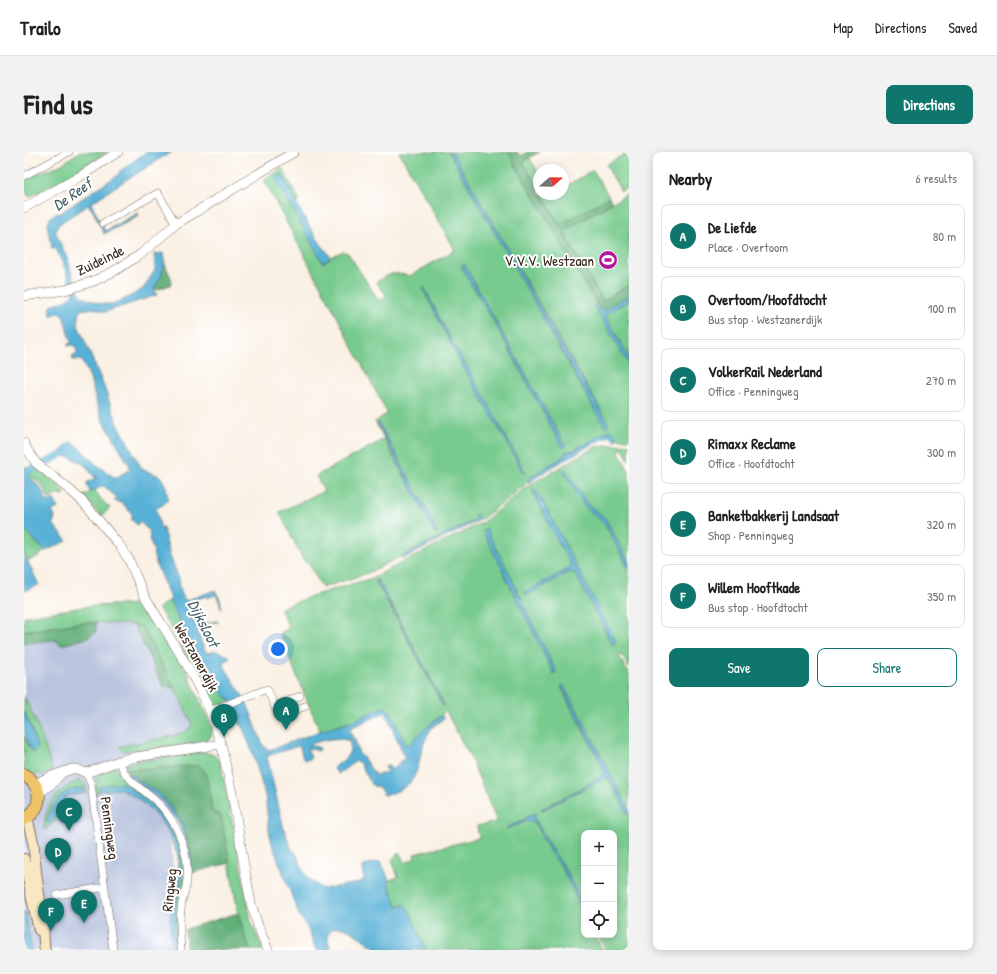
<!DOCTYPE html>
<meta charset="utf-8">
<style>
:root{--surface:#fff;--page:#f2f2f2;--text:#202124;--muted:#757577;--line:#e0e0e0;--accent:#0f766e}
body{margin:0;font-family:"Patrick Hand",sans-serif;background:var(--page);color:var(--text)}
.controls{position:absolute;right:12px;bottom:12px;display:grid;overflow:hidden;border-radius:8px;box-shadow:0 2px 10px #0003}
.controls button{width:36px;height:36px;display:grid;place-items:center;padding:0;border:0;border-bottom:1px solid var(--line);background:var(--surface);color:var(--text);font:20px sans-serif}
.compass{position:absolute;left:509px;top:12px;width:36px;height:36px;border-radius:50%;background:var(--surface);box-shadow:0 2px 10px #0003;rotate:70deg}
.you{position:absolute;left:254px;top:497px;width:14px;height:14px;margin:-10px;border:3px solid #fff;border-radius:50%;background:#1a73e8;box-shadow:0 0 0 6px #1a73e833}
.badge{display:grid;place-items:center;width:26px;height:26px;border-radius:50%;background:var(--accent);color:#fff;font-size:13px;font-weight:700}
.pin{position:absolute;translate:-50% -33px;filter:drop-shadow(0 1px 2px #0008)}
.pin::after{content:'';position:absolute;top:21px;width:14px;height:12px;background:inherit;clip-path:polygon(0 0,100% 0,50% 100%)}
.list{margin:0;padding:0;list-style:none}
h2{display:flex;justify-content:space-between;align-items:center;height:52px;margin:0;padding:0 16px;font-size:17px}
h2 small{font-size:13px;font-weight:400;color:var(--muted)}
.list li{display:grid;grid-template-columns:26px 1fr auto;gap:12px;align-items:center;box-sizing:border-box;height:64px;margin:0 8px 8px;padding:0 8px;border:1px solid var(--line);border-radius:8px}
.list b{display:block;font-size:15px;white-space:nowrap}
.list p{margin:0;font-size:13px;white-space:nowrap;color:var(--muted)}
.list em{font-size:13px;font-style:normal;color:var(--muted)}
.actions{display:flex;gap:8px;padding:12px 16px}
.actions a{flex:1;padding:9px 0;border:1px solid var(--accent);border-radius:8px;text-align:center;font-size:14px;color:var(--accent)}
.actions .main{background:var(--accent);color:#fff}
.icon{flex:none;width:22px;height:22px;fill:none;stroke:currentColor;stroke-width:2;stroke-linecap:round;stroke-linejoin:round}
.map{position:relative;flex:none;width:605px;height:798px;overflow:hidden;border-radius:8px}
header{display:flex;align-items:center;gap:24px;box-sizing:border-box;height:56px;padding:0 20px;background:var(--surface);border-bottom:1px solid var(--line)}
header strong{font-size:19px}
nav{display:flex;gap:22px;margin-inline-start:auto;font-size:14px}
.intro{display:flex;align-items:center;justify-content:space-between;box-sizing:border-box;height:96px;padding:0 24px}
h1{margin:0;font-size:28px}
.button{padding:10px 18px;border-radius:8px;background:var(--accent);color:#fff;font-size:14px;font-weight:700}
main{display:flex;gap:24px;padding:0 24px}
aside{flex:1;background:var(--surface);border-radius:8px;box-shadow:0 2px 10px #0003}
.map>svg:first-child{display:block}
</style>
<header>
<strong>Trailo</strong>
<nav><a>Map</a><a>Directions</a><a>Saved</a></nav>
</header>
<div class="intro"><h1>Find us</h1><a class="button">Directions</a></div>
<main>
<div class="map">
<svg width="605" height="798" viewBox="0 0 605 798">
<rect width="100%" height="100%" fill="#fff"/>
<filter id="ink" filterUnits="userSpaceOnUse"><feTurbulence type="fractalNoise" baseFrequency=".025" numOctaves="2"/><feDisplacementMap in="SourceGraphic" scale="8" xChannelSelector="R" yChannelSelector="G"/><feConvolveMatrix kernelMatrix="1 2 1 2 8 2 1 2 1" color-interpolation-filters="sRGB"/></filter>
<filter id="wash" filterUnits="userSpaceOnUse"><feTurbulence type="fractalNoise" baseFrequency=".012" numOctaves="4" result="noise"/><feDisplacementMap in="SourceGraphic" scale="16" xChannelSelector="R" yChannelSelector="G"/><feGaussianBlur stdDeviation="0.9" result="paint"/><feColorMatrix in="noise" values="0 0 0 0 0 0 0 0 0 0 0 0 0 0 0 0 0 1.4 0 .05"/><feComposite in="paint" operator="in"/></filter>
<g filter="url(#wash)">
<rect width="100%" height="100%" fill="#faf0e3"/>
<path fill="#b9c4de" d="M125,454L180,606L146,669L155,798H0V463Z"/>
<path fill="#78cb8e" stroke="#5a7a56" fill-rule="evenodd" d="M55,0H84L40,27L5,45L0,37V26C11,22 23,19 34,14C42,10 48,4 55,0Z
M375,0H425L499,130L541,206L581,274L583,269L428,0H484L573,153H570L605,213V287L593,286L589,279L586,278L548,299H542L540,304L536,307L506,325L504,330L459,366L454,368V365L451,364L452,368L344,421L298,436L285,411L280,409L255,360L300,339L292,324L360,287L351,270L363,261L307,153L259,64L240,28L258,16L276,49L273,51L257,22L251,25L299,111C306,106 316,97 324,101L355,149L363,144L352,130C368,121 367,120 386,124L431,98ZM440,112L541,294L538,295L537,293L473,175L437,114ZM353,271L355,272L401,355L411,376L412,381H410L399,357L370,306Z
M604,0H605V35L597,39L582,13Z
M506,6L515,22V37L500,11L501,8Z
M569,18L585,45L536,73L518,42L527,43L539,42V36Z
M605,41V133L580,148L578,147L539,79Z
M605,148V206L581,163Z
M605,292V308L597,294L595,300L605,319V410L581,366L563,352L552,336L560,354L581,372L605,417V516L598,503L595,504L605,522V658L558,567L542,539L537,534C549,564 568,591 581,620L579,623L558,636L517,657L518,658L581,626L584,625L586,628L605,664V798H402L384,756L381,753L373,754L363,729L374,725L368,708L375,700L381,711L391,706L390,702L455,686L453,674L473,670L445,602L440,594L422,559L417,564L402,576L386,592L382,593L381,591L366,559L360,555L324,571L296,579L273,525L256,481L265,476L256,456L294,442L351,425L367,416L459,370L502,335L571,295L579,293ZM509,337L511,338L517,346L592,491L587,490L551,421L549,420H545L505,442H502L501,441L542,418L547,413L545,409L508,339ZM462,377L489,429L502,459L532,519L531,521L494,450L460,379ZM351,428H354L396,506L420,553L419,554L398,514ZM511,661L510,667L528,698L537,711L560,755V681H590V783H574L581,797L578,798L571,783H560V761L537,714L526,700L510,670L507,668L483,677V676Z
M12,318L14,319L17,318L41,340L39,343H32L25,347C22,341 19,334 14,329C11,327 8,327 5,324Z
M71,338L77,347L86,356L77,365L59,344Z
M0,377L21,399L17,401V403L4,409L0,401Z
M146,448L161,481L154,484L150,481L134,456Z
M112,452L120,454L126,459L162,518L189,577L187,585L182,588L166,592L102,599H100L96,595V594C108,592 159,584 165,577C166,576 167,573 168,571L150,535L118,474L70,470L56,471L0,479V465L33,459L67,454Z
M163,485L182,517L206,549C197,554 192,556 185,547L156,492L158,487Z
M0,544C12,568 22,593 28,620C17,624 11,623 0,619V584L4,593L9,600L13,595L8,578L0,559Z
M180,600L190,603L196,609L212,689L227,769L239,798H226L220,781L214,761L197,664L195,662L188,660C187,651 184,623 178,617C176,614 173,614 169,614L122,617H102V613L105,611L157,603Z
M88,616H91L94,620L96,619L137,657L158,692L161,727L155,798H152C151,785 149,771 151,758C152,747 158,736 158,725C158,707 154,687 145,672C134,655 116,644 101,632L97,631L76,634L75,639H73L74,642L71,643V636H73C71,621 76,621 88,616Z
M56,628C62,632 62,635 63,641H61L60,636C55,637 49,637 44,639C33,645 25,658 23,670L30,667L40,651C37,663 31,672 20,678C19,654 35,636 56,628Z"/>
<path fill="#62af79" stroke="#4e6c4c" d="M484,0H494L496,4L504,0H516L501,8L500,11L515,37V42H518L536,73L585,45L588,50L539,80L578,147L580,148L605,133V143L580,159L577,158L559,129Z
M141,112L148,128L146,133L133,138L130,137L139,121L137,120Z
M56,471H72V480L60,487L37,493L31,488L0,491V479Z
M110,473L118,474L150,535L140,536Z
M162,614C167,614 173,613 178,616C184,621 187,651 188,660L195,662L197,664L206,711L167,721L166,698L161,685L159,673L144,651L137,643L113,627L108,622H104L102,617H122Z
M214,761L220,781L226,798H162L161,777Z"/>
<path fill="#59b1d6" stroke="#4a6e7a" fill-rule="evenodd" d="M122,0H148L132,9V10L128,12L105,26L67,51L81,79L114,61L115,64L80,82L69,59L64,53L35,72L32,78V81L44,108L49,125L50,126L55,140L57,144L61,146L72,150L78,152H87L101,147L117,138L121,134L131,118L130,102L139,101L141,112L137,120L139,121L130,137L133,143L81,160L70,156L56,158L54,173L81,237L93,270L118,317L136,324L142,334L144,346L140,352L132,357L137,377L139,376L146,404L156,429V430L154,431L159,445L162,448H164L191,438L196,447L198,456L197,457L195,449L192,443H191L183,446L182,444C177,446 167,448 164,454L171,472L194,469V470L181,471L172,474L178,492L182,500L188,501L189,499H192L199,501L200,503H204L206,507L199,510V512L222,549L239,593L245,598L296,579L324,571L360,555L366,559L381,591L382,593L386,592L402,576L417,564L419,565L420,567C416,570 410,573 407,577C388,605 405,632 362,643H360L356,637L348,633L336,611L332,609L314,622L309,616C320,607 328,605 326,589C312,584 300,588 287,592V593L296,596L295,599L283,596L287,606L283,608L279,607L276,596L274,594L246,603L243,605L260,677L268,698L272,701L280,720L285,727L299,737L333,731L340,728L339,714C345,711 351,711 357,709L365,728L364,729L373,754L381,753L384,756L402,798C391,798 380,798 368,798C365,798 360,798 356,798C344,794 320,767 307,778C301,784 305,791 307,798H292L282,773L275,763L248,692L245,679L241,643L229,602L220,579L208,556L206,549L187,528L182,517L170,499L155,468L149,457L146,449L147,447C140,432 133,417 129,401H130V399L125,386L126,385L125,379L116,370L113,373L107,367L109,364C107,361 100,352 97,351C95,350 92,350 90,349L93,346L80,334L66,340L62,331L73,325V324L70,325C62,311 55,309 41,304L38,305L36,300L47,289L59,299L72,312L91,326L105,318L106,315L87,281L79,270L72,250L65,223L57,208H49L48,204L54,202L51,194L48,193L44,194L43,192H46L47,190L39,163L35,161L28,163L27,164L26,156L27,155V154C36,147 42,154 49,141L41,116L32,98L30,96H27L28,94C25,82 17,64 36,61L94,23L96,19ZM360,561H361L365,568L381,606L367,618L365,613L361,615L363,620L361,621L351,623L339,605C333,602 333,593 331,587C327,585 327,580 326,576Z
M425,0H428C480,89 529,181 583,269L584,273L583,275L581,274L579,272Z
M257,22C272,50 286,80 307,105L299,111L251,25Z
M440,112L540,291L541,295L540,296L537,293L473,175L437,114Z
M400,135L427,188L460,244L501,320L499,321L481,287L434,206L399,137Z
M605,143V148L581,163L605,206V213L570,153H573L577,158L580,159Z
M353,271H355L401,355L411,376L412,381H410C393,344 372,308 353,271Z
M586,278C590,279 592,283 593,287L592,288H590L587,284C570,290 555,300 539,309C529,315 515,322 507,330H504L506,325L536,307L540,304L542,299H549Z
M0,315H7L11,318L4,324L16,335L23,349V350L30,347L34,356L28,359L31,365L29,372L43,389L21,399L0,377Z
M541,317L563,352L581,366L605,410V417L581,372L560,354L539,319Z
M508,337H510L517,346L592,490L589,493L551,421L549,420H545L505,442H502L501,440L542,418L547,413L545,409L530,382Z
M453,362L454,369L420,386L379,407L378,405L405,391L451,368L450,363Z
M462,377L489,429L494,443L497,444L498,446V450L502,459L532,519L530,522L494,450L459,379Z
M0,401L15,433L0,439Z
M351,428H354L396,506L420,553L419,554C397,512 376,469 351,428Z
M539,533L558,567L605,658V664L584,625L557,638L518,658L517,657L558,636L579,623L581,620C568,590 551,563 537,534Z
M0,559L8,578L13,595L9,601C0,587 0,575 0,559Z
M104,622H108L113,627L137,643L144,651L159,673L167,703V721H166L165,699L155,672L139,650L131,643L120,636Z
M97,631L101,632L127,652L137,663L144,671L156,699L157,706L158,726L151,757L152,798H149L146,767L150,741L153,732L154,704L144,679L137,669L127,658L115,648L104,640L96,637L75,639L76,634Z
M60,636L61,641L42,644C39,655 34,664 25,672L23,670C25,658 33,645 44,639C49,637 55,637 60,636Z
M511,661L512,662L510,664L511,667L528,698L537,710L546,726L560,755V761L537,714L526,700L510,670L507,668L483,677L482,676L499,668Z
M0,759L2,761L6,789L8,798H0Z"/>
<g fill="none" stroke-linecap="round" stroke-linejoin="round">
<path stroke="#59b1d6" stroke-width="7" d="M0,321L37,303"/>
</g>
</g>
<g filter="url(#ink)">
<g fill="none" stroke-linecap="round" stroke-linejoin="round">
<g stroke="#7e6f63" stroke-width="8">
<path id="minor" d="M0,24L45,0
M79,71L134,41L152,72
M251,555L255,565L281,554
M186,559L243,537L251,555L276,544
M95,609L100,620L104,625C114,636 128,644 138,655C157,677 167,707 162,735C160,743 157,750 157,758C155,772 156,785 157,798
M62,621L67,632L89,798
M33,743L81,735"/>
</g>
<g stroke="#7e6f63" stroke-width="10">
<path id="tertiary" d="M0,56L55,25L94,0
M0,144L41,138L70,129L92,118L117,102L152,72L270,0
M0,291L2,296L12,311L47,339L57,348L68,360L96,394L105,408L120,443L164,515L180,546L186,559L197,592L208,641L220,713L227,751L234,774L244,798
M11,632L25,625L48,617H53L62,621L95,609L112,605L197,592
M15,641L29,631L37,622"/>
</g>
<g stroke="#7e6f63" stroke-width="12">
<path id="secondary" d="M4,665C4,675 9,685 10,696C11,721 16,745 19,770C20,779 19,789 21,798
M0,707L8,747L15,778"/>
</g>
<g stroke="#7e6f63" stroke-width="14">
<path id="primary" d="M0,623C19,633 20,657 0,667"/>
</g>
<use href="#minor" stroke="#fff" stroke-width="7"/>
<use href="#tertiary" stroke="#fff" stroke-width="9"/>
<use href="#secondary" stroke="#f9e7c3" stroke-width="10"/>
<use href="#primary" stroke="#efc469" stroke-width="12"/>
</g>
</g>
<defs>
<g id="stadium-disc" transform="scale(1)"><circle r="9.5" fill="#b5179e" stroke="#fff"/><path d="M0-5a6.5 5 0 1 0 0 10a6.5 5 0 1 0 0-10ZM-3.5-1.8h7v3.6h-7Z" fill="#fff"/></g>
</defs>
<g fill-rule="evenodd">
<use href="#stadium-disc" x="584" y="108"/>
</g>
<g text-anchor="middle" dominant-baseline="central" stroke-width="4" stroke-linejoin="round" paint-order="stroke">
<g font-size="15" fill="#3b2a1e" stroke="#fff">
<text transform="translate(76 108) rotate(-26)">Zuideinde</text>
<text transform="translate(173 505) rotate(61)">Westzanerdijk</text>
<text transform="translate(86 676) rotate(82)">Penningweg</text>
<text transform="translate(145 738) rotate(-84)">Ringweg</text>
</g>
<g font-size="15" fill="#3b2a1e" stroke="#fff" text-anchor="end">
<text x="570" y="108">V.V.V. Westzaan</text>
</g>
<g font-size="16" font-style="italic" fill="#476068" stroke="#fff">
<text transform="translate(48 42) rotate(-35)">De Reef</text>
<text transform="translate(180 471) rotate(63)">Dijksloot</text>
</g>
</g>
</svg>
<div class="controls">
<button>+</button>
<button>−</button>
<button><svg class="icon" aria-label="locate" viewBox="0 0 24 24"><circle cx="12" cy="12" r="6"/><path d="M12 2v4M12 18v4M2 12h4M18 12h4"/></svg></button>
</div>
<svg class="compass" viewBox="-18 -18 36 36"><path d="M0-13l5 13h-10z" fill="#e53935"/><path d="M0 13l5-13h-10z" fill="#757577"/></svg>
<div class="you"></div>
<div class="pin badge" style="left:262px;top:578px">A</div>
<div class="pin badge" style="left:200px;top:585px">B</div>
<div class="pin badge" style="left:45px;top:679px">C</div>
<div class="pin badge" style="left:34px;top:719px">D</div>
<div class="pin badge" style="left:60px;top:771px">E</div>
<div class="pin badge" style="left:27px;top:779px">F</div>
</div>
<aside>
<h2>Nearby<small>6 results</small></h2>
<ul class="list">
<li><span class="badge">A</span><div><b>De Liefde</b><p>Place · Overtoom</p></div><em>80 m</em></li>
<li><span class="badge">B</span><div><b>Overtoom/Hoofdtocht</b><p>Bus stop · Westzanerdijk</p></div><em>100 m</em></li>
<li><span class="badge">C</span><div><b>VolkerRail Nederland</b><p>Office · Penningweg</p></div><em>270 m</em></li>
<li><span class="badge">D</span><div><b>Rimaxx Reclame</b><p>Office · Hoofdtocht</p></div><em>300 m</em></li>
<li><span class="badge">E</span><div><b>Banketbakkerij Landsaat</b><p>Shop · Penningweg</p></div><em>320 m</em></li>
<li><span class="badge">F</span><div><b>Willem Hooftkade</b><p>Bus stop · Hoofdtocht</p></div><em>350 m</em></li>
</ul>
<div class="actions"><a class="main">Save</a><a>Share</a></div>
</aside>
</main>
